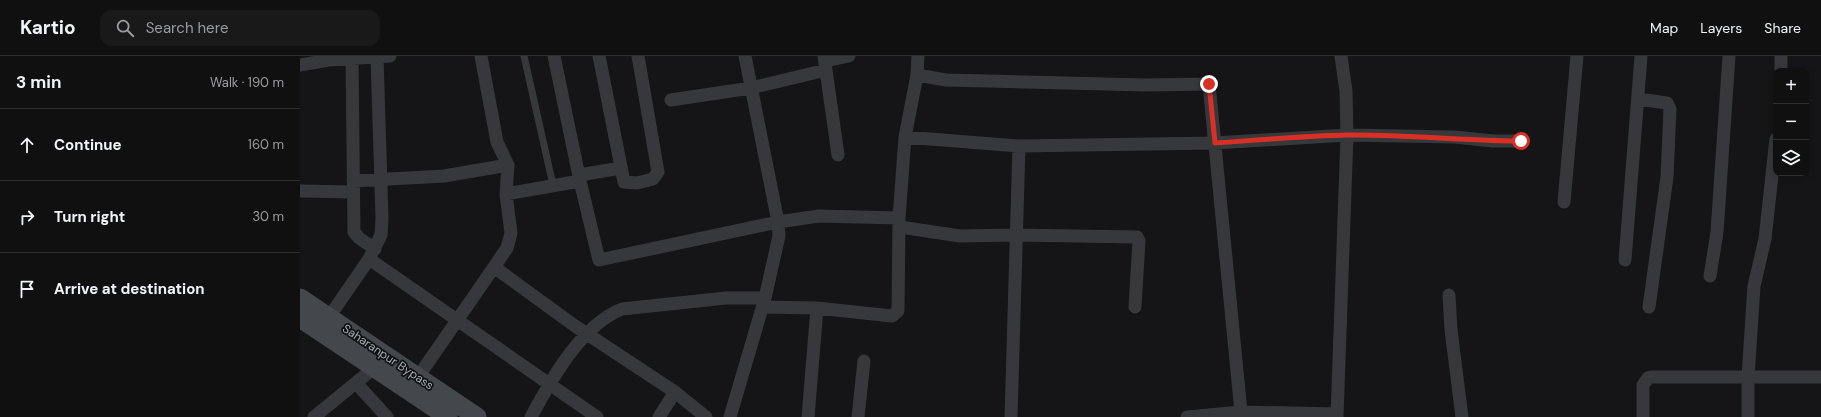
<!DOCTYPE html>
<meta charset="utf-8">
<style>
:root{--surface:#101011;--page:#19191a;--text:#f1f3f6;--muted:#9c9d9f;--line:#303031}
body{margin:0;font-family:"DM Sans",sans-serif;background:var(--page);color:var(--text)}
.controls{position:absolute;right:12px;top:12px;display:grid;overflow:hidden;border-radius:8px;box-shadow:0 2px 6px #0003}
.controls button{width:36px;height:36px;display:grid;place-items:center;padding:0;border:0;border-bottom:1px solid var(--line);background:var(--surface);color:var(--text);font:20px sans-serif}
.stop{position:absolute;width:12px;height:12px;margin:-9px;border:3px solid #d93025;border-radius:50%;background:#fff}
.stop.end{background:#d93025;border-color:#fff;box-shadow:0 1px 4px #0008}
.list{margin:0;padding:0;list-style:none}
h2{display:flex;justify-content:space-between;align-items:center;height:52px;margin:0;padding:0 16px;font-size:17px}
h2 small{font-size:13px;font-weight:400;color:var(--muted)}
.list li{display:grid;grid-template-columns:26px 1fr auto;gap:12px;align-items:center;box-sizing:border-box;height:72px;padding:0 16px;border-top:1px solid var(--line)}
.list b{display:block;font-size:15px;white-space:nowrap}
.list em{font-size:13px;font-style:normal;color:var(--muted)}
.icon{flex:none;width:22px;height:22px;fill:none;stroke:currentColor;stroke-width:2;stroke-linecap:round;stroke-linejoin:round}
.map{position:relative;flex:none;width:1521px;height:361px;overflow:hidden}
header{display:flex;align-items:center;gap:24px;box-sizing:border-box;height:56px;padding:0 20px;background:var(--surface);border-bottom:1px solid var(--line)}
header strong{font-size:19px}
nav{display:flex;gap:22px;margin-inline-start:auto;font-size:14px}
.search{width:280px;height:36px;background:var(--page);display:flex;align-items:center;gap:10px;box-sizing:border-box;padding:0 14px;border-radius:12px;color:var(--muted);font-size:15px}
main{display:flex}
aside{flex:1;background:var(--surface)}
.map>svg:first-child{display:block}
</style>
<header>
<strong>Kartio</strong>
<div class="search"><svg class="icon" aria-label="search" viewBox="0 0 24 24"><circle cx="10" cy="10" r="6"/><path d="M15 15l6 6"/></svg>Search here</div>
<nav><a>Map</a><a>Layers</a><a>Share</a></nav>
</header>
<main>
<aside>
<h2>3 min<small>Walk · 190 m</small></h2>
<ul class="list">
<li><svg class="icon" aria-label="ahead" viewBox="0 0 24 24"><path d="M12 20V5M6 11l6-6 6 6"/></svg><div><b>Continue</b></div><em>160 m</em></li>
<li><svg class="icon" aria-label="right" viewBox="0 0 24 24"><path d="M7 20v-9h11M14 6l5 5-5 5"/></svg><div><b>Turn right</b></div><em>30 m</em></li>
<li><svg class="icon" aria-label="arrive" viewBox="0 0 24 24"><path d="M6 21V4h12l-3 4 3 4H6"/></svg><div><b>Arrive at destination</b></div></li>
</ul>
</aside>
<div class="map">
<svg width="1521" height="361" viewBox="0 0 1521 361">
<rect width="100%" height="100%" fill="#151517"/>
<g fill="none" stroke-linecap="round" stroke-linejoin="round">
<path stroke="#36383c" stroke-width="7" d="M224,0L253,129"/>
<path stroke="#36383c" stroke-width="13" d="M181,0L197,86L208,109L206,138L211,177L207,192L194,211
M299,0L324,126L337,127L353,123L358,116L338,0
M524,0L538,99
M618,0L617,19L646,24L845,29L909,28L941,356L1036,358
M52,3L54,176L59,182L75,193
M525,5L549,0
M0,9L29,4L90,0
M1481,15V0
M1338,43L1367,47L1370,53L1367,121L1349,251
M371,44L451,32L526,14
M605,81L719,90L915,87L1047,79L1155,81L1193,85H1221
M279,119L321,112
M53,125L144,120L208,109
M280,125L299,204L478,166L519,160L599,162
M0,135L53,136
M206,138L280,125L254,0
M1264,146L1277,0
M600,171L660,180L716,179L837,181L839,185L835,251
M69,203L81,179L82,162L77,1
M1325,204L1341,0
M1410,220L1417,176L1429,0
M1149,239L1151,274L1162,361
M463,251L517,252L592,260L598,255L599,162L605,81L617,19
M29,261L69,203L297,361
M118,321L194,211L275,270L375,336L406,361
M56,327L87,361
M14,361L74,312
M231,361C251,324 281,269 322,253L426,242H465
M359,361L375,336
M430,361L465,242L479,180L478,166L445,0
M508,361L517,252
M558,361L564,305
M711,361L719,90
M887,361L941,356
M1037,361L1047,79L1046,35L1041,0
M1343,361V329L1348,322L1351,321H1521
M1448,361V321L1454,230L1465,183L1476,83"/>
<path stroke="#44484c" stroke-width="19" d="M0,242L177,361
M0,262L148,361"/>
</g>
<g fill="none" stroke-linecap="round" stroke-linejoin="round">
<path stroke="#d93025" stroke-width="5" d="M909,28L915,87C959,84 1003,80 1047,79C1105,78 1163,85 1221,85"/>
</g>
<g text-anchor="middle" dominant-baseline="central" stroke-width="3.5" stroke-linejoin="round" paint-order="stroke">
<g font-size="12" fill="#a6afb8" stroke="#101012">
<text transform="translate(88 301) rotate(34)">Saharanpur Bypass</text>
</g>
</g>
</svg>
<div class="controls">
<button>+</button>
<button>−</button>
<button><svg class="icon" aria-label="layers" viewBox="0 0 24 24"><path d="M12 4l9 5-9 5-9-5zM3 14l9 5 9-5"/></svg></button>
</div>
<div class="stop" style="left:1221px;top:85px"></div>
<div class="stop end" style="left:909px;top:28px"></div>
</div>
</main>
